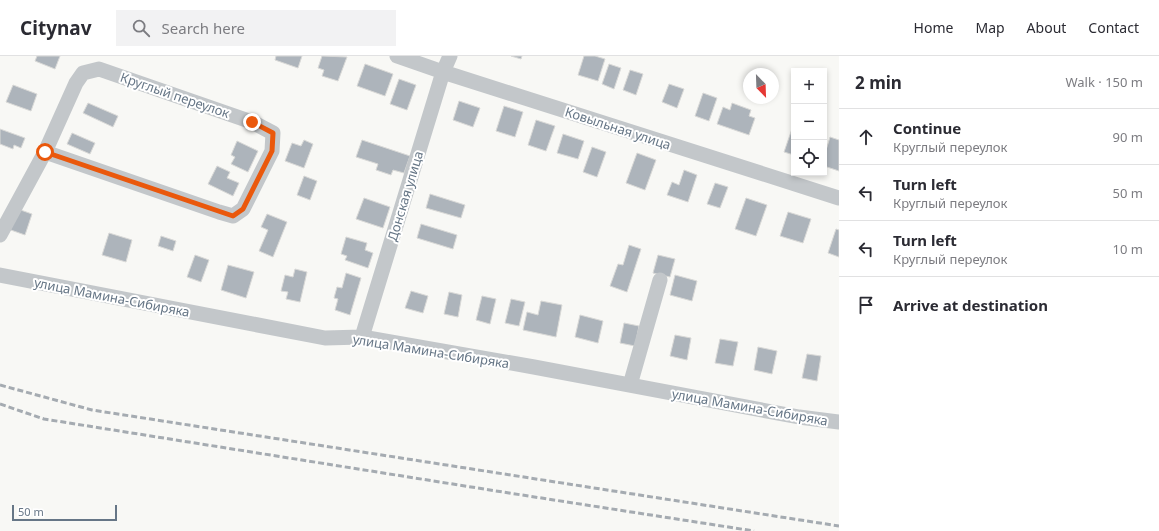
<!DOCTYPE html>
<meta charset="utf-8">
<style>
:root{--surface:#fff;--page:#f2f2f3;--text:#2b2b33;--muted:#7c7c81;--line:#e1e1e2}
body{margin:0;font-family:"Noto Sans",sans-serif;background:var(--page);color:var(--text)}
.controls{position:absolute;right:12px;top:12px;display:grid;overflow:hidden;border-radius:0px;box-shadow:0 2px 6px #0003}
.controls button{width:36px;height:36px;display:grid;place-items:center;padding:0;border:0;border-bottom:1px solid var(--line);background:var(--surface);color:var(--text);font:20px sans-serif}
.compass{position:absolute;left:743px;top:12px;width:36px;height:36px;border-radius:50%;background:var(--surface);box-shadow:0 2px 6px #0003;rotate:157deg}
.scale{position:absolute;left:12px;bottom:10px;width:105px;box-sizing:border-box;padding-left:4px;border:2px solid #667686;border-top:0;font-size:11px;line-height:14px;white-space:nowrap;color:#667686;-webkit-text-stroke:3px #fff;paint-order:stroke}
.stop{position:absolute;width:12px;height:12px;margin:-9px;border:3px solid #ea580c;border-radius:50%;background:#fff}
.stop.end{background:#ea580c;border-color:#fff;box-shadow:0 1px 4px #0008}
.list{margin:0;padding:0;list-style:none}
h2{display:flex;justify-content:space-between;align-items:center;height:52px;margin:0;padding:0 16px;font-size:17px}
h2 small{font-size:13px;font-weight:400;color:var(--muted)}
.list li{display:grid;grid-template-columns:26px 1fr auto;gap:12px;align-items:center;box-sizing:border-box;height:56px;padding:0 16px;border-top:1px solid var(--line)}
.list b{display:block;font-size:15px;white-space:nowrap}
.list p{margin:0;font-size:13px;white-space:nowrap;color:var(--muted)}
.list em{font-size:13px;font-style:normal;color:var(--muted)}
.icon{flex:none;width:22px;height:22px;fill:none;stroke:currentColor;stroke-width:2;stroke-linecap:round;stroke-linejoin:round}
.map{position:relative;flex:none;width:839px;height:475px;overflow:hidden}
header{display:flex;align-items:center;gap:24px;box-sizing:border-box;height:56px;padding:0 20px;background:var(--surface);border-bottom:1px solid var(--line)}
header strong{font-size:19px}
nav{display:flex;gap:22px;margin-inline-start:auto;font-size:14px}
.search{width:280px;height:36px;background:var(--page);display:flex;align-items:center;gap:10px;box-sizing:border-box;padding:0 14px;border-radius:0px;color:var(--muted);font-size:15px}
main{display:flex}
aside{flex:1;background:var(--surface)}
.map>svg:first-child{display:block}
</style>
<header>
<strong>Citynav</strong>
<div class="search"><svg class="icon" aria-label="search" viewBox="0 0 24 24"><circle cx="10" cy="10" r="6"/><path d="M15 15l6 6"/></svg>Search here</div>
<nav><a>Home</a><a>Map</a><a>About</a><a>Contact</a></nav>
</header>
<main>
<div class="map">
<svg width="839" height="475" viewBox="0 0 839 475">
<rect width="100%" height="100%" fill="#f8f8f5"/>
<path fill="#adb4bb" stroke="#d9d9d7" d="M37,0H60L55,13L35,5Z
M276,0H302L298,12L275,4Z
M322,0L347,1L338,25L322,20L324,14L318,12Z
M511,0H522L521,3Z
M584,0H595L605,3L598,25L578,19Z
M365,8L393,18L385,40L357,30Z
M609,8L621,12L614,33L602,28Z
M630,14L643,18L636,39L623,34Z
M399,23L416,29L407,54L390,48Z
M669,28L684,33L677,52L662,46Z
M13,29L37,38L31,55L6,46Z
M703,37L717,42L709,65L695,60Z
M459,45L480,52L473,71L453,64Z
M88,47L118,60L113,71L83,57Z
M732,47L751,54L749,60L755,62L749,79L717,68L723,51L730,54Z
M504,50L523,56L515,81L496,75Z
M536,64L555,70L546,95L528,89Z
M793,70H794V99L784,96Z
M0,73L25,82L21,92L14,89L13,93L0,88Z
M72,77L95,87L90,98L67,88Z
M563,78L584,85L578,103L557,97Z
M830,81L839,84V115L824,110V101Z
M304,84L313,88L304,112L285,105L292,87L301,90Z
M362,84L410,100L404,117L393,114L391,119L376,114L378,108L356,101Z
M237,85L258,95L248,116L231,108L235,101L231,99Z
M592,91L606,96L597,121L583,116Z
M637,97L656,104L645,134L626,127Z
M217,110L230,116L227,122L239,127L233,140L208,128Z
M684,114L697,119L688,146L667,139L672,126L679,129Z
M304,120L317,125L310,144L297,139Z
M715,127L728,131L720,152L707,148Z
M430,138L465,149L461,162L426,152Z
M364,142L390,151L383,172L356,163Z
M746,142L767,149L756,180L735,173Z
M15,152L32,158L25,179L8,173Z
M788,156L811,163L803,187L780,180Z
M267,158L287,166L273,201L259,195L268,174L261,171Z
M421,168L457,179L453,193L417,182Z
M836,173L839,174V201L828,197Z
M109,177L132,184L126,206L102,199Z
M161,180L176,185L173,195L158,190Z
M346,181L367,187L365,194L373,197L368,212L345,204L347,200L341,198Z
M629,189L641,193L627,236L610,230L618,208L623,209Z
M195,199L209,204L201,226L187,221Z
M658,199L675,203L670,221L653,217Z
M228,209L254,216L246,242L221,234Z
M295,213L307,216L300,246L286,243L288,236L281,235L285,219L293,221Z
M346,217L361,222L350,259L335,254L338,243L334,242L337,231L342,232Z
M675,219L697,225L692,245L670,239Z
M411,235L428,240L423,257L405,252Z
M449,236L462,239L458,261L444,258Z
M482,240L496,243L490,268L476,264Z
M511,243L525,246L519,270L505,267Z
M541,245L562,249L556,281L523,274L527,256L538,259Z
M580,259L603,265L598,287L575,281Z
M624,267L639,270L635,290L620,287Z
M675,279L691,282L687,304L670,300Z
M720,283L738,286L733,310L715,307Z
M758,291L777,295L772,318L754,314Z
M807,298L821,300L817,325L802,322Z"/>
<g fill="none" stroke-linecap="round" stroke-linejoin="round">
<path stroke="#c3c7ca" stroke-width="15" d="M397,0L443,16L839,142
M0,179L45,96L76,27L83,17L99,13L252,66L273,77L272,95L243,153L233,160L219,156L45,96
M0,219L325,282L362,281L534,311L799,361L839,366
M362,281L443,16L450,0
M630,329L660,224"/>
<path stroke="#a5abb1" stroke-width="3" stroke-dasharray="6 3" stroke-linecap="butt" d="M0,329L92,354L839,470
M0,348L44,363L509,437L754,475"/>
</g>
<g fill="none" stroke-linecap="round" stroke-linejoin="round">
<path stroke="#ea580c" stroke-width="5" d="M45,96L233,160L243,153L272,95L273,77L252,66"/>
</g>
<g text-anchor="middle" dominant-baseline="central" stroke-width="4" stroke-linejoin="round" paint-order="stroke">
<g font-size="13" fill="#667686" stroke="#fff">
<text transform="translate(175 39) rotate(19)">Круглый переулок</text>
<text transform="translate(618 72) rotate(18)">Ковыльная улица</text>
<text transform="translate(405 140) rotate(-73)">Донская улица</text>
<text transform="translate(112 241) rotate(11)">улица Мамина-Сибиряка</text>
<text transform="translate(431 295) rotate(9)">улица Мамина-Сибиряка</text>
<text transform="translate(750 351) rotate(10)">улица Мамина-Сибиряка</text>
</g>
</g>
</svg>
<div class="controls">
<button>+</button>
<button>−</button>
<button><svg class="icon" aria-label="locate" viewBox="0 0 24 24"><circle cx="12" cy="12" r="6"/><path d="M12 2v4M12 18v4M2 12h4M18 12h4"/></svg></button>
</div>
<svg class="compass" viewBox="-18 -18 36 36"><path d="M0-13l5 13h-10z" fill="#e53935"/><path d="M0 13l5-13h-10z" fill="#7c7c81"/></svg>
<div class="scale">50 m</div>
<div class="stop" style="left:45px;top:96px"></div>
<div class="stop end" style="left:252px;top:66px"></div>
</div>
<aside>
<h2>2 min<small>Walk · 150 m</small></h2>
<ul class="list">
<li><svg class="icon" aria-label="ahead" viewBox="0 0 24 24"><path d="M12 20V5M6 11l6-6 6 6"/></svg><div><b>Continue</b><p>Круглый переулок</p></div><em>90 m</em></li>
<li><svg class="icon" aria-label="left" viewBox="0 0 24 24"><path d="M17 20v-9H6M10 6l-5 5 5 5"/></svg><div><b>Turn left</b><p>Круглый переулок</p></div><em>50 m</em></li>
<li><svg class="icon" aria-label="left" viewBox="0 0 24 24"><path d="M17 20v-9H6M10 6l-5 5 5 5"/></svg><div><b>Turn left</b><p>Круглый переулок</p></div><em>10 m</em></li>
<li><svg class="icon" aria-label="arrive" viewBox="0 0 24 24"><path d="M6 21V4h12l-3 4 3 4H6"/></svg><div><b>Arrive at destination</b></div></li>
</ul>
</aside>
</main>
